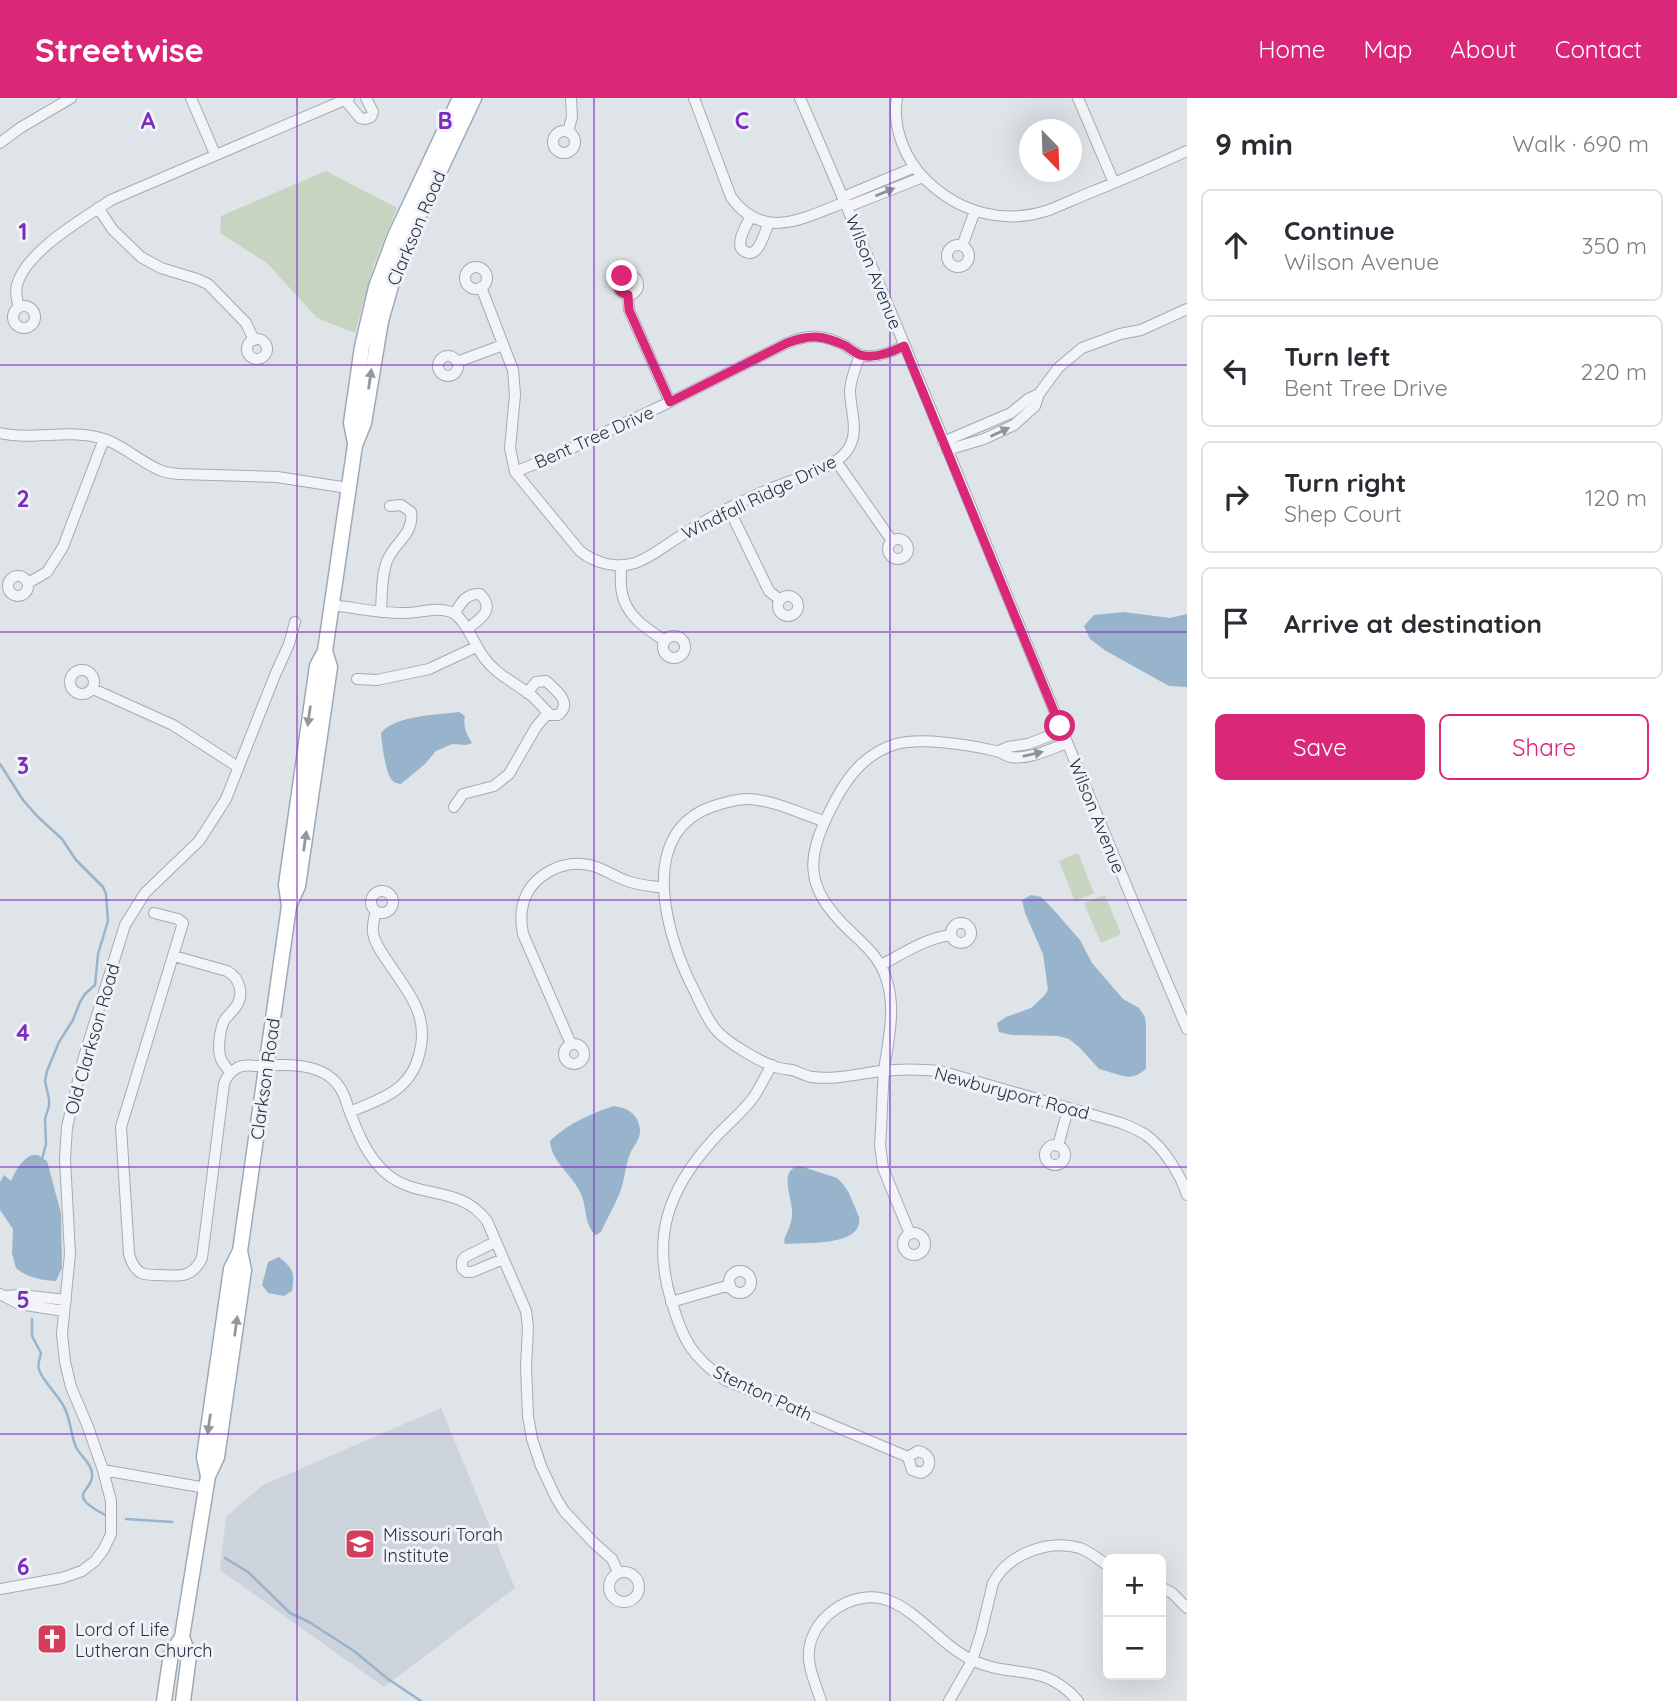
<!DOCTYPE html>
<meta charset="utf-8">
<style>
:root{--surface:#fff;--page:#f7f7f7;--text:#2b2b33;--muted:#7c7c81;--line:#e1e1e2;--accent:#db2777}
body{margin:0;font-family:Quicksand,sans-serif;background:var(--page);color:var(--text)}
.controls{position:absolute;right:21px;bottom:21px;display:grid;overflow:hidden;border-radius:10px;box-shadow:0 7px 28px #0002}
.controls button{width:63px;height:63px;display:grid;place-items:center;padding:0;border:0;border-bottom:2px solid var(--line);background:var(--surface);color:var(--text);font:35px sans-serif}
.compass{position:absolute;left:1019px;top:21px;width:63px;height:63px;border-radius:50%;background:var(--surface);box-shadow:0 7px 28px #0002;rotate:157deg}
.stop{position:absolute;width:21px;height:21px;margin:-16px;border:5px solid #db2777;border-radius:50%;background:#fff}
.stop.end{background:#db2777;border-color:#fff;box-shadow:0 2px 7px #0008}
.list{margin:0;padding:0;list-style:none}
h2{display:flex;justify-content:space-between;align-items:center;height:91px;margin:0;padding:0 28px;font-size:30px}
h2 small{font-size:23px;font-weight:400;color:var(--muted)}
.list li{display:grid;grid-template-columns:46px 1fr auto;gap:21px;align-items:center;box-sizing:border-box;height:112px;margin:0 14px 14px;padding:0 14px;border:2px solid var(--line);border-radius:10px}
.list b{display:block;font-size:26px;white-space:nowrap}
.list p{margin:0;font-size:23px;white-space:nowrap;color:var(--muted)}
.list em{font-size:23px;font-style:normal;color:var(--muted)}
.actions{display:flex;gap:14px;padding:21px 28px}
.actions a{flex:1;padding:16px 0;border:2px solid var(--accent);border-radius:10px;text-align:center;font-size:24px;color:var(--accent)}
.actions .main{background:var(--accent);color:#fff}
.icon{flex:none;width:38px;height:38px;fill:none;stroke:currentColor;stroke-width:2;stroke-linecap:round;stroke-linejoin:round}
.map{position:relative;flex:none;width:1187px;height:1603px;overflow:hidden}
header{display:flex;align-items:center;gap:42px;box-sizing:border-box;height:98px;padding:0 35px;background:var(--accent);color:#fff}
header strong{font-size:33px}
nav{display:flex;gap:38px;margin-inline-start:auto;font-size:24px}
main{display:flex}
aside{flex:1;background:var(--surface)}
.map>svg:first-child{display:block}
</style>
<header>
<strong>Streetwise</strong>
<nav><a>Home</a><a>Map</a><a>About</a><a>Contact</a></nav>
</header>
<main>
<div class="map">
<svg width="1187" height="1603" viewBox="0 0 1187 1603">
<rect width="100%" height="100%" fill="#dfe4e9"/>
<path fill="#cdd3db" d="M441,1310L515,1490L384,1589L220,1472L226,1419L263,1387Z"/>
<path fill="#c6d4c0" d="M326,73L397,110L373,169L355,235L317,220L267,165L220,135L221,118Z
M1078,755L1094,795L1075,803L1059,763Z
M1105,797L1121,836L1101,845L1084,805Z"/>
<path fill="#98b4cc" d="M1124,514L1170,520L1187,516V589L1169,588L1106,553L1090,541L1084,528L1094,517Z
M459,614L465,618C463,629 466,635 472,645L466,647L452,646L436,653L425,666L401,686C396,685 394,685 391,681C385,672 382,646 381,635C396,617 437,617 459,614Z
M1031,797L1041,799L1052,810L1080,842L1092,865L1123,901L1139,910L1145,919L1146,927V971L1137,977L1129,979L1123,978L1099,971L1080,950L1069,941L1058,938L1011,937L999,934L997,925L1006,919L1031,910L1044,898L1048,892L1043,856L1025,815L1022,802Z
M614,1008C628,1010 638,1016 640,1031C641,1041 633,1048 630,1056C625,1068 625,1082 620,1094C615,1107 607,1121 601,1134L596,1137C584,1128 587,1109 581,1096C573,1077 551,1064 550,1043C567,1026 592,1015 614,1008Z
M32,1057H38L47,1063L61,1115L62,1170L56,1183C43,1183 26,1179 16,1170L12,1155L13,1131L0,1112V1084L4,1077L11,1083C16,1072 21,1062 32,1057Z
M800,1068L837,1080L843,1086L849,1095L859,1119C864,1149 804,1144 785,1146L784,1142C787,1134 792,1125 792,1116C793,1100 777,1071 800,1068Z
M279,1159C293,1171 295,1173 292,1193L284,1198L268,1195L262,1187L268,1164Z"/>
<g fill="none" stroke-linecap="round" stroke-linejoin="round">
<path stroke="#98b4cc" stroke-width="2.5" d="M0,666L23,702L37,718L62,741L76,762L103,789L106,796L108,823L98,856L95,887L85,896L80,904L73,922L59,944L47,973L45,983L49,1001V1008L45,1021L46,1046L42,1061
M32,1221V1238L41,1255C40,1261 37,1266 39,1271C41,1281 58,1297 63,1307C71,1320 70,1335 76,1349C80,1357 88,1363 91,1371C99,1395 60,1393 105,1417
M126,1421L172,1424
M225,1460L248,1474L290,1515L309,1524L354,1553L388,1581L421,1603"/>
<g stroke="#a4abb4" stroke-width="12">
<path id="street" d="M191,0L215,56
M694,0L731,99C763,144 804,120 845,104
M800,0C934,308 1054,622 1187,931
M897,0C892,29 905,62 926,82C960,115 1004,127 1049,112C1064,106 1079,99 1094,93C1125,81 1156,67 1187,53
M1078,0L1114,85
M346,3L360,20L365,21L371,19L373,14L366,0
M553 44a11 11 0 1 1 22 0a11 11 0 1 1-22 0Z
M568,34L572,19L571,0
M0,45L20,30L71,0
M843,99L915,69
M847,109L923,79
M98,110L113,132L141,159L161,170L197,181L208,186L246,225L254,242
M751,118C747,126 732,149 746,154C750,156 753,155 756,152C762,146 765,133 769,125
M947 158a11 11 0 1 1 22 0a11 11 0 1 1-22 0Z
M962,148L975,113
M465 180a11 11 0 1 1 22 0a11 11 0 1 1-22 0Z
M618 187a10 10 0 1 1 20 0a10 10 0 1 1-20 0Z
M481,189L513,272L515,297L510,350L515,374L580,453C595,465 616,471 635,465C650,460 663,449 676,441C704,422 739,404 770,391C791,382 833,371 846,354C861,336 850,313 850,292C851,280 856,268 860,257
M628,197L629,212L670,304
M13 219a11 11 0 1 1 22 0a11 11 0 1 1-22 0Z
M19,209C17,202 15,195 17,187C26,153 83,121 111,102L349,0
M247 251a10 10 0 1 1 20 0a10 10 0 1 1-20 0Z
M438 268a10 10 0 1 1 20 0a10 10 0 1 1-20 0Z
M457,264L503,247
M0,335C34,343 70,330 104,341C125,348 141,365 162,373C167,375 172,375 178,376L277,379L348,390
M943,344L1011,315L1028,301L1039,296
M947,352L984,341L1014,327L1035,308L1039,296L1058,270L1082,250L1120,236L1141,232L1187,211
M836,363L892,443
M515,374L559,356L670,304L787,245C810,236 823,236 846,248C850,251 856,255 860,257C874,261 892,254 904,248
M729,411L769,493L780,502
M888 451a10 10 0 1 1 20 0a10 10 0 1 1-20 0Z
M621,467C621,476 620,486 622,495C626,518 647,531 665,543
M8 488a10 10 0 1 1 20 0a10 10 0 1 1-20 0Z
M28,485L47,474L63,449L104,341
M778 508a10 10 0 1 1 20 0a10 10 0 1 1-20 0Z
M332,507C356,510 379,515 402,515C418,516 436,508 451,514C465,519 475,549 485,561C498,578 516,585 532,598C539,604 544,612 551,617H558C573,605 557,593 546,583L536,584L527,595
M381,514C382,498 381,479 387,463C395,443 414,437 411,414L401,407L390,408
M455,515C461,505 466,495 480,496C496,512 480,521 467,531
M663 549a11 11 0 1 1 22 0a11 11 0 1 1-22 0Z
M70 584a12 12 0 1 1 24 0a12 12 0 1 1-24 0Z
M357,581L377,582L429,571L476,549
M93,591L173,627L238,669
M999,653L1008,649L1028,646L1062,633
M454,709L463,696L494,688L509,676L536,629L548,615
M824,723C801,716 771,701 747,701C735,701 723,705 711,709C634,737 668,844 696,896C702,909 708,923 717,933C728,945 760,964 776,969C781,971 787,971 792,972C799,974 805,978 812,979C835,982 858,976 881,973C900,971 921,971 940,973L1121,1025C1129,1028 1138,1032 1146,1037C1163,1049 1181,1077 1187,1097
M371 804a11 11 0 1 1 22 0a11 11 0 1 1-22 0Z
M154,815L178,821L183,825L121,1029L129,1156C131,1163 134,1171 141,1175C146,1177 153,1177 158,1177C178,1178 192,1181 202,1160L224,986C226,979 230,974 237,970C243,966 251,968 258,968C284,966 321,964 338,987C344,994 346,1003 349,1012C358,1035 367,1059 387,1076C418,1102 459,1086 487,1123L526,1213L528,1229L526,1268L528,1318L532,1341L541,1368L556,1400L564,1413L593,1444L612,1461L618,1474
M951 835a10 10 0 1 1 20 0a10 10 0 1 1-20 0Z
M174,858L227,873C240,880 245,897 235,910C232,914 227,918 224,923C220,932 217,951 221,961C223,966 227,970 230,974
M881,867C904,855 926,840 951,837
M564 956a10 10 0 1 1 20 0a10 10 0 1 1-20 0Z
M571,946L523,836C517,806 527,783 556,770C564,767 573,765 582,766C599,767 611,777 627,783C638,787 652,788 664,790
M772,967C765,978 760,990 753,1000C741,1016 725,1028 712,1043C668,1092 651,1140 672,1205C683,1242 692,1259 725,1282L908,1359
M350,1014C383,1000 412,992 420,953C429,916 407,893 388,864C382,855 375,846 373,835C372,827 374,821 376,813
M1045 1057a10 10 0 1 1 20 0a10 10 0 1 1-20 0Z
M1058,1048L1068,1011
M903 1146a11 11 0 1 1 22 0a11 11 0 1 1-22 0Z
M910,1136L883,1070L880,1047C882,1022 882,997 884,973C888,943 896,912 887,883C881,861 866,848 850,833C801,787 806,757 836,701C850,675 867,655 896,646C922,639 969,647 996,653C1001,654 1006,658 1011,659C1029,662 1050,651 1067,645
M495,1144L465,1159L462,1163V1170L466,1174H472L503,1161
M729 1184a11 11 0 1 1 22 0a11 11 0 1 1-22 0Z
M0,1196L19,1206L64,1213
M4,1198L21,1197L66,1202
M671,1204L730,1187
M918,1353C932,1356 933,1370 921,1375L912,1372L908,1359Z
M103,1372L206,1390
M609 1489a15 15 0 1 1 30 0a15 15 0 1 1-30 0Z
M1161,1489L1172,1495L1187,1510
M0,1491L62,1480L82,1473L95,1463L104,1451L111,1436V1403L103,1372L88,1329L71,1289L65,1264L62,1236L70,1156L65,1061L67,1029L83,962L125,827L145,795L199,743L226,701L275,577L289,546L295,524
M821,1603C817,1590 810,1575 809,1562C805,1522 853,1488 890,1503C921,1516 941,1547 972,1562C1013,1582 1042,1562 1078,1603
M949,1603L972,1563L981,1535L993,1485C1008,1456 1048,1441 1080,1450C1090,1454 1099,1461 1108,1468"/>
</g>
<g stroke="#9ea9b6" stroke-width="17">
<path id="primary" d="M355,345L351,325L362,249L376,189L395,138L460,0
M289,808L286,787L317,568L325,553L355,347L364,325L381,223L394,177L403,151L474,0
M208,1378L204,1359L231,1171L240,1153L289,808L298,788L330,569L325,553
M182,1539L189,1558L183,1603
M164,1603L171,1556L182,1539L208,1378L217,1359L244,1172L240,1153"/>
</g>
<use href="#street" stroke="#f2f4f7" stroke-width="10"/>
<use href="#primary" stroke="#fff" stroke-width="14"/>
</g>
<defs><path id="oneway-solid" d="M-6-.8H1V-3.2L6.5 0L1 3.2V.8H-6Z" transform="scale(1.75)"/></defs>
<g fill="#8c939c">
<use href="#oneway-solid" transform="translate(885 94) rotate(-22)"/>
<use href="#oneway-solid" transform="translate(1000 334) rotate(-25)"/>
<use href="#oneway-solid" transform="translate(1033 656) rotate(-13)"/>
</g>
<g fill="#9398a0">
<use href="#oneway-solid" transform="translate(370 281) rotate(-82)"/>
<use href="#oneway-solid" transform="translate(309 618) rotate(98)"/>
<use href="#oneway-solid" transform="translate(305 743) rotate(-82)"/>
<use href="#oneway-solid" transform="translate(236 1228) rotate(-82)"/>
<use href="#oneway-solid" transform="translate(209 1326) rotate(98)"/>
</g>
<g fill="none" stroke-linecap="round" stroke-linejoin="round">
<path stroke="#db2777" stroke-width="9" d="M622,178C614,185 617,195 628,197L629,212L670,304L787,245C810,236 823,237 846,248C850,251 856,255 860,257C874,261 892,254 904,248L1060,628"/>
</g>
<path fill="none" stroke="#7b2cbf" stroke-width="2" stroke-opacity="0.55" d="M297,0V1603M594,0V1603M890,0V1603M0,267H1187M0,534H1187M0,802H1187M0,1069H1187M0,1336H1187"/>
<defs>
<g id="school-square" transform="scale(1.575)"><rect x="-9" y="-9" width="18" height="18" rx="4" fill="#d63d5d" stroke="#eff3f7"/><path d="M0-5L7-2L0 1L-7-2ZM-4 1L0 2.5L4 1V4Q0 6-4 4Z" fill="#fff"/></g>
<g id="church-square" transform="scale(1.575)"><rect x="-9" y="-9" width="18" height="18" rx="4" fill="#d63d5d" stroke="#eff3f7"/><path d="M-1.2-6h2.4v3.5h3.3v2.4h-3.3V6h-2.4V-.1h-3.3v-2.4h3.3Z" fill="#fff"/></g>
</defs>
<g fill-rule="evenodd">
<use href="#school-square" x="360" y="1446"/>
<use href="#church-square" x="52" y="1541"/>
</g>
<g text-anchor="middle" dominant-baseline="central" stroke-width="6" stroke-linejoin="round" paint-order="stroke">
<g font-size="18" fill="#273242" stroke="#eff3f7">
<text transform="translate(416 130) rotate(-67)">Clarkson Road</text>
<text transform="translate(874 174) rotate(68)">Wilson Avenue</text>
<text transform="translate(594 339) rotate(-24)">Bent Tree Drive</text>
<text transform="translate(759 399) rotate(-26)">Windfall Ridge Drive</text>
<text transform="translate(1097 718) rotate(68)">Wilson Avenue</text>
<text transform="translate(92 941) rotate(-74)">Old Clarkson Road</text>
<text transform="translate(265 981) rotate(-82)">Clarkson Road</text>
<text transform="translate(1012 995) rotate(15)">Newburyport Road</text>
<text transform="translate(763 1295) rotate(25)">Stenton Path</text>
</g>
<g font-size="18" fill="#273242" stroke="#eff3f7" text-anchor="start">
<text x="383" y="1436">Missouri Torah<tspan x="383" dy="21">Institute</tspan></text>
<text x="75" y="1531">Lord of Life<tspan x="75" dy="21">Lutheran Church</tspan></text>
</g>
</g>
<g font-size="23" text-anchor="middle" font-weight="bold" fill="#7b2cbf" stroke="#eff3f7" stroke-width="6" stroke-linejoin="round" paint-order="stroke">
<text x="148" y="31">A</text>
<text x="445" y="31">B</text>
<text x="742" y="31">C</text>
<text x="23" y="142">1</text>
<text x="23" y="409">2</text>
<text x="23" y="676">3</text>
<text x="23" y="943">4</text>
<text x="23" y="1210">5</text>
<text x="23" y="1477">6</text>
</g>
</svg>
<div class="controls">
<button>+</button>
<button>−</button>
</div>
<svg class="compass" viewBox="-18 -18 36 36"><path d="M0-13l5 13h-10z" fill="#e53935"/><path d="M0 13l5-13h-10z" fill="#7c7c81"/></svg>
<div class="stop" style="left:1060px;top:628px"></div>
<div class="stop end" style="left:622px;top:178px"></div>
</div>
<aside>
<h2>9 min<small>Walk · 690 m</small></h2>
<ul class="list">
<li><svg class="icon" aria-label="ahead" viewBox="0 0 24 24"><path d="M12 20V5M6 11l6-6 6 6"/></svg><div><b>Continue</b><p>Wilson Avenue</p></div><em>350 m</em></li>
<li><svg class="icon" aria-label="left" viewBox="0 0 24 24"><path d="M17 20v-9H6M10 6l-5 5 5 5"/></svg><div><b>Turn left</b><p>Bent Tree Drive</p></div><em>220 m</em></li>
<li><svg class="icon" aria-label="right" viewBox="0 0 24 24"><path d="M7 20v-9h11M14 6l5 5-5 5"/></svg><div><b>Turn right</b><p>Shep Court</p></div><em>120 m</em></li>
<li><svg class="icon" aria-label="arrive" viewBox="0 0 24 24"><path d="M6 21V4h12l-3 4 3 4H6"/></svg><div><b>Arrive at destination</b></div></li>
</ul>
<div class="actions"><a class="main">Save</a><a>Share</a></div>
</aside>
</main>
